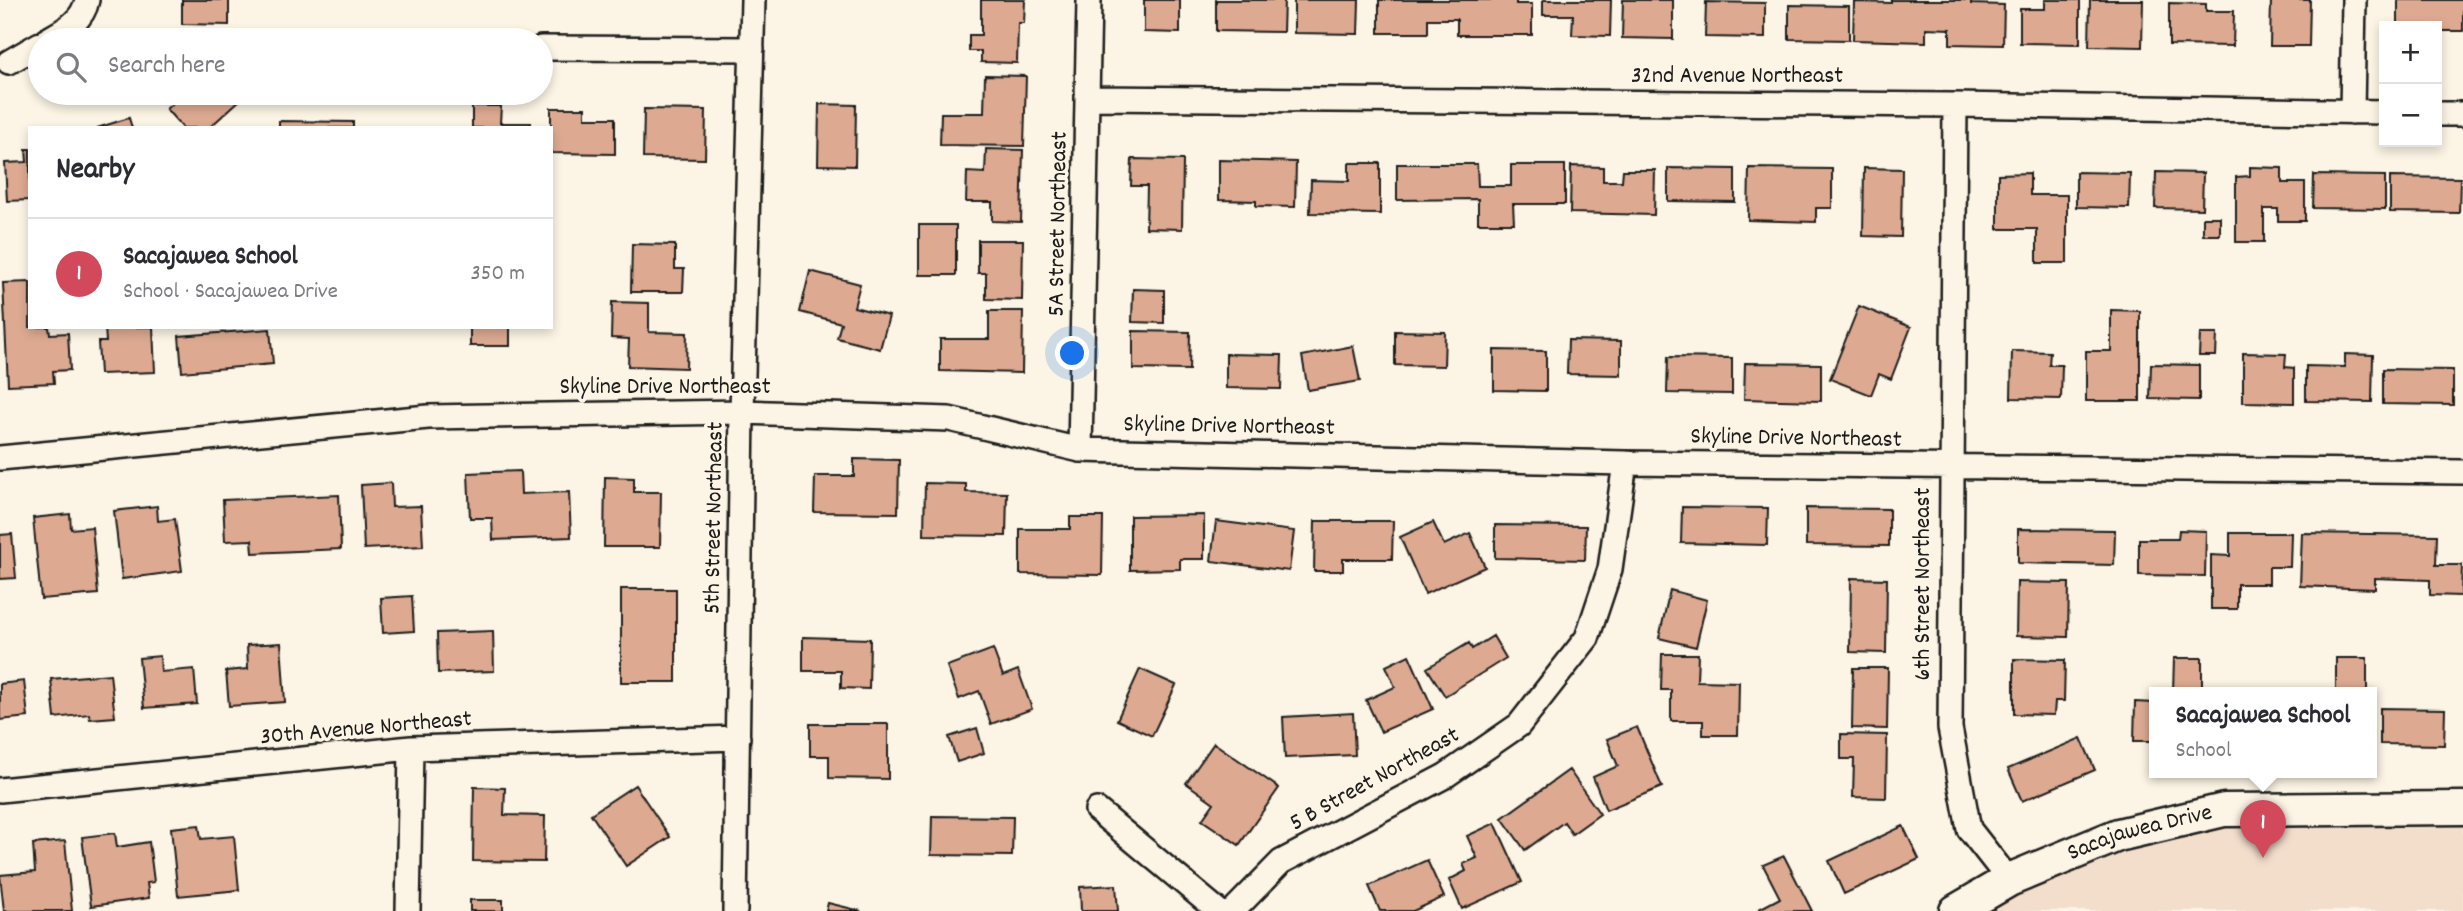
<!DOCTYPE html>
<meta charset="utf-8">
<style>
:root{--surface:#fff;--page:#f2f2f3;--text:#2b2b33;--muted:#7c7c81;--line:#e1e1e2;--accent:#d1495b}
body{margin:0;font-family:Dekko,sans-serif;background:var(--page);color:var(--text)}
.controls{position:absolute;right:21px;top:21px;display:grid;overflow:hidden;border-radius:0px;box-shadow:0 4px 10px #0003}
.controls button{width:63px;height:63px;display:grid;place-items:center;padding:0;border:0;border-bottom:2px solid var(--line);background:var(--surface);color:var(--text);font:35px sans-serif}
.you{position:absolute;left:1073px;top:354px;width:24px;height:24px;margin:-18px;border:5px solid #fff;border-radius:50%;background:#1a73e8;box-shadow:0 0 0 10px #1a73e833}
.badge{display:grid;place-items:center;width:46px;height:46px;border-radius:50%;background:var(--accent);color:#fff;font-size:23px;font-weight:700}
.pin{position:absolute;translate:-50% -58px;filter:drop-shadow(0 2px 4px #0008)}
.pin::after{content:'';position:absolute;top:37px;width:24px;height:21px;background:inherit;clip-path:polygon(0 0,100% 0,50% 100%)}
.popup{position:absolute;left:2149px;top:687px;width:228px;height:91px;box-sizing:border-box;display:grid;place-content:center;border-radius:0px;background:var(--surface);filter:drop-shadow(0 2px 5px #0005);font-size:23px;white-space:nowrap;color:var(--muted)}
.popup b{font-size:26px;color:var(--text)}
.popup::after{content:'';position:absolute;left:50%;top:100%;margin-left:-14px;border:14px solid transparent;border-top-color:var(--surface)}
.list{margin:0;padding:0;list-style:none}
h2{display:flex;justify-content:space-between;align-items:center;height:91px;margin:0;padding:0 28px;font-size:30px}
h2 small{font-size:23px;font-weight:400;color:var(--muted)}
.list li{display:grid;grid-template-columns:46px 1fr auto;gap:21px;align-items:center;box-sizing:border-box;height:112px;padding:0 28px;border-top:2px solid var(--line)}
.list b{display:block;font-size:26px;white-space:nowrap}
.list p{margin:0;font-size:23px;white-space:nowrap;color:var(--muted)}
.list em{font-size:23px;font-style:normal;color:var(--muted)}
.icon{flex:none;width:38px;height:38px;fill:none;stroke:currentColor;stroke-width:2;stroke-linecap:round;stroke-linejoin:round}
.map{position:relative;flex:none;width:2463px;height:911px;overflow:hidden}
.search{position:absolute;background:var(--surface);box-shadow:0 4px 10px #0003;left:28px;top:28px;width:525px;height:77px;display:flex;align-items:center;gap:18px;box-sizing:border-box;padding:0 24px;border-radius:38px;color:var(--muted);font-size:26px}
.panel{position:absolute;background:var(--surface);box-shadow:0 4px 10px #0003;left:28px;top:126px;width:525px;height:203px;border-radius:0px}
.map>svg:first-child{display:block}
</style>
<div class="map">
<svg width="2463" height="911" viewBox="0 0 2463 911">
<rect width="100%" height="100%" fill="#fcf5e5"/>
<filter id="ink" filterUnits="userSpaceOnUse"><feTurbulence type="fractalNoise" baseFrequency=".0143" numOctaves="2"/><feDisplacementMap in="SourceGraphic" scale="14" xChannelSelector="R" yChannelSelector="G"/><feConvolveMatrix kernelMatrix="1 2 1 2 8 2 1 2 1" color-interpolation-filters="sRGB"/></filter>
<g filter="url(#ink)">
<path fill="#f3decc" d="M2463,808V911H1960L2224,810Z"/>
<path fill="#ddaa91" stroke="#1c1c1c" stroke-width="2" d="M182,0H229V25L182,24Z
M981,0H1025L1024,23H1018L1017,63L981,62V51H969V35H981Z
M1144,0H1180V33L1144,32Z
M1216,0H1284L1283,32L1216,31Z
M1294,0H1359L1358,34L1294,33Z
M1379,0H1516V4H1532V35H1457V19H1428V33H1379Z
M1543,0H1611L1610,36L1572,35L1573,15H1543Z
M1623,0H1673V39L1622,38Z
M1891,0H1971V4L2004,5L2003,45L1950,44V29L1926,28V42L1853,40L1854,2L1891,3Z
M2045,0H2080V44L2020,43V9H2045Z
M2090,0H2143L2142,47L2089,46Z
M2271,0H2310L2309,46H2270Z
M2398,0H2463V31H2437V26H2398Z
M1706,2L1765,3V38L1705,37Z
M2169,3L2206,4V11H2234L2233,46L2169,45Z
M1789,5L1849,6V40L1789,39Z
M985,75L1026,76L1024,146L940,145L941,113H984Z
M184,93H235L241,99L209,128H183L166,109Z
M819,104L856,105L855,166L818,165Z
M472,106H501L500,123H531V128H472Z
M551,108H585V118H615V154L551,153Z
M644,109L706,110L705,159L643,158Z
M129,118L132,128H97Z
M279,121L353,122V128H279Z
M26,149H30V200L7,201L5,163L27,162Z
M986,149L1023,150L1021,222L992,221V202H966L967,172L985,173Z
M1132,159L1183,160L1182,229L1146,228L1147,186H1131Z
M1219,160L1296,162L1295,207L1256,206V201L1219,200Z
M1349,163H1380V214L1310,213L1311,180L1349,181Z
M1397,164H1477L1478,186H1511V165H1565V204H1513L1514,223H1478V199L1397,200Z
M1571,166L1603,167V181H1622L1623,170H1655L1654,215L1570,213Z
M2250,167L2282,168V183H2305V221H2278V209H2264V242H2236V177L2250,176Z
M1668,168L1735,169V202L1668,201Z
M1749,168L1832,169V208H1816V222L1748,220Z
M1864,168L1902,169L1901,237L1863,236Z
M2076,172L2130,173L2129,208L2076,207Z
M2156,172L2203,173L2202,209L2155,208Z
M2030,173V195H2067V263H2037V229H1998V174Z
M2314,175L2385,176V209L2313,208Z
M2390,177L2460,178L2459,213L2390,212Z
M2203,217H2220V235H2203Z
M919,225H956V275H919Z
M978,240H1023L1022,300L986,299V273H978Z
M632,244L675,245V269H684L683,292H631Z
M810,271L860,284L854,307L889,316L880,349L837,338L841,323L800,312Z
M30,282V327H49L50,334L68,333L70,370L53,371L54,383L8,385L3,283Z
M1133,289L1164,290V323L1132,322Z
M612,302L649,303V332L687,333L686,368L628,366L629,339L611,338Z
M1859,306L1911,327L1891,379L1879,374L1871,395L1830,379Z
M2111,310L2140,311V401H2086V351H2111Z
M989,311H1023L1022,373L940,371V339H989Z
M105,327H153L155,372L100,374L98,342H106Z
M470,327H510V346H470Z
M270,329L273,364L182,372L179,336Z
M1133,331L1190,332L1189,370L1133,369Z
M1395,331L1445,332L1444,366L1395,365Z
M2200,334H2217L2216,356H2199Z
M1568,340L1621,341V375L1567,374Z
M1353,346L1360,381L1308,390L1302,356Z
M1494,350L1546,351V391L1494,390Z
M2012,351L2050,352L2049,365H2062L2061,399L2011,398Z
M2243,353L2286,354L2285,367L2294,368V403L2243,402Z
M1226,354L1282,355L1281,389L1226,388Z
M2345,354L2373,355L2372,402L2306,401V366L2345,367Z
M1668,357L1732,358V394L1667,393Z
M1745,363L1821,364V401L1744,399Z
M2151,364L2199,365V400L2150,399Z
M2383,369L2453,370V405L2383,404Z
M854,459L899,460L898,513L814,512L815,476H854Z
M520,471L521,494L569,492L571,537L493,540L492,518H470L468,473Z
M605,477L634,478V492H661L660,547H604Z
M391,483L392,507L421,506L423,546L364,549L361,485Z
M925,483L966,484V492L1007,493L1006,536L924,535Z
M339,495L341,549L253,553L252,540L225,541L223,500Z
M157,506L158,521L175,519L182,571L122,579L114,511Z
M1682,507L1768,508L1767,545L1681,543Z
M1806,508L1889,509V546L1806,545Z
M70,514L71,529L92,527L98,594L41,599L33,518Z
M1204,515V559H1180V569L1130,570V516Z
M1070,517H1103L1102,575L1020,574V529H1070Z
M1216,521L1294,531L1289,571L1211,561Z
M1315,521H1393L1392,559H1343V571H1314Z
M1433,522L1444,545L1470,533L1485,567L1425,594L1400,537Z
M1495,525L1586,526L1585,560L1495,558Z
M2018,529L2115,530L2114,565L2018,563Z
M2179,530L2206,531L2205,576L2139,575V539H2178Z
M2230,533H2291L2290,567H2269V584H2237V609H2211V555L2230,556Z
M2302,533L2437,535L2436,565H2462L2461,596L2430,595V580L2375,578V589L2300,586Z
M12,534L16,578L0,579V535Z
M1851,578L1887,579L1886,653L1850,652Z
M2017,582L2069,583L2068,637L2016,636Z
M621,589H676V682H621Z
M1670,590L1707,600L1696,647L1659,638Z
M412,596L414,631L383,633L381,598Z
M493,631L494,671L438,673L437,633Z
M1493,636L1506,658L1445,696L1427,668L1469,643L1472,649Z
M803,637L870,639L869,689L841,688V671H803Z
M281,643L285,702L229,706L226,671L248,669L247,645Z
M993,649L1003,676L1018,670L1032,709L991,724L979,691L959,699L947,666Z
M1662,654H1698L1697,681L1739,682L1738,735H1703V721H1671V690H1661Z
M1409,655L1433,709L1381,732L1366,700L1395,687L1386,666Z
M160,656L161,672L194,669L197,704L144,708L139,658Z
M2174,658H2202V692H2173Z
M2336,658H2367V692H2336Z
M2014,659L2065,660L2064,701H2055L2054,715L2014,714Z
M1853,668H1888L1887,729L1852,728Z
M1140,669L1176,685L1152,736L1117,720Z
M110,674L115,717L90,719L89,714L55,718L51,679Z
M24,681L28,717L0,720V684Z
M2135,702L2154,703V741H2134Z
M2380,708L2445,709L2444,745L2380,744Z
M1353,713L1355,755L1285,758L1283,717Z
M810,724H888V779L829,778V756H810Z
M1637,727L1662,787L1606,810L1593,777L1618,766L1607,739Z
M977,728L984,753L957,762L949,737Z
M1841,734L1887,735L1886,798L1853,797L1854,759H1841Z
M2081,738L2095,770L2022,801L2008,769Z
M1214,743L1279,788L1239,845L1202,820L1214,803L1186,783Z
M1569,770L1600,814L1572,834L1564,822L1525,850L1502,818Z
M635,785L670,837L626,866L591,814Z
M474,787L505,788L504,815L545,816L544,862L473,861Z
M932,816L1013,817L1012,856L931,855Z
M1495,823L1522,882L1462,909L1449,880L1466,871L1463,864L1477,858L1467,836Z
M199,825L201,839L234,836L239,890L178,896L171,828Z
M1903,826L1919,859L1844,894L1829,861Z
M115,833L117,847L149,842L154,882L147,883L149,898L91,906L82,837Z
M65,841L72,911H4L0,875L35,872L33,844Z
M1784,856L1812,911H1760L1759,909L1780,898L1763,865Z
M1427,860L1444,897L1413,911H1380L1369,886Z
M1116,885L1118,911H1081L1080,887Z
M470,900H503V911H470Z
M828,903L861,911H826Z"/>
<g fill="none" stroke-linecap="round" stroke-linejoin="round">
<g stroke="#1c1c1c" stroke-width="28">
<path id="street" d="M47,40C65,30 83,21 87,0
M541,48L752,49
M9,62L40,44
M1089,98L1955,105L2384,112
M1955,105L1950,728L1969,829L2009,880
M2352,112L2354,0
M2437,114H2463
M1080,450L1089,0
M0,458L428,417L742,412L949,419L1080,450L1625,463L2463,472
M0,790L411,748L738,738
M1097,810L1218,911
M408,911L411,748
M735,911L742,412L753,0
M1233,911L1281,862L1445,776L1519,725L1587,638L1610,569L1625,463"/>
</g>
<g stroke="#1c1c1c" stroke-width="37">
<g id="secondary">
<path id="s1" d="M1956,911L2009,880L2118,835L2224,810L2463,808"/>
</g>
</g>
<use href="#street" stroke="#fcf5e5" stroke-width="23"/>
<use href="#secondary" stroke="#fcf5e5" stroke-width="32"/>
</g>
</g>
<g text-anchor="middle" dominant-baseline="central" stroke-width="7" stroke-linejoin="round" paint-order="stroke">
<g font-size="24" fill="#1c1c1c" stroke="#fcf5e5">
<text x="1737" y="77">32nd Avenue Northeast</text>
<text transform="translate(1059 224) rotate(-89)">5A Street Northeast</text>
<text x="665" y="388">Skyline Drive Northeast</text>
<text transform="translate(1229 427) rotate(1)">Skyline Drive Northeast</text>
<text transform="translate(1796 439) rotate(1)">Skyline Drive Northeast</text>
<text transform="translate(715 518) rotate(-89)">5th Street Northeast</text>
<text transform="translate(1924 584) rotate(-90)">6th Street Northeast</text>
<text transform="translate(366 729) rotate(-5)">30th Avenue Northeast</text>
<text transform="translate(1375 780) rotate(-29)">5 B Street Northeast</text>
<text stroke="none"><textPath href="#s1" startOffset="201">Sacajawea Drive</textPath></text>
</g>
</g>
</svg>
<div class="controls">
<button>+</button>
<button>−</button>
</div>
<div class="you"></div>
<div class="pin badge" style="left:2263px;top:858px">1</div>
<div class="popup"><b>Sacajawea School</b>School</div>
<div class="search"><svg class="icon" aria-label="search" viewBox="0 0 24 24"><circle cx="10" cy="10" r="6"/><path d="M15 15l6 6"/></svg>Search here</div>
<section class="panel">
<h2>Nearby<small></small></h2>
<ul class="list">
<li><span class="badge">1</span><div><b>Sacajawea School</b><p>School · Sacajawea Drive</p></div><em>350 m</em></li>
</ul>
</section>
</div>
